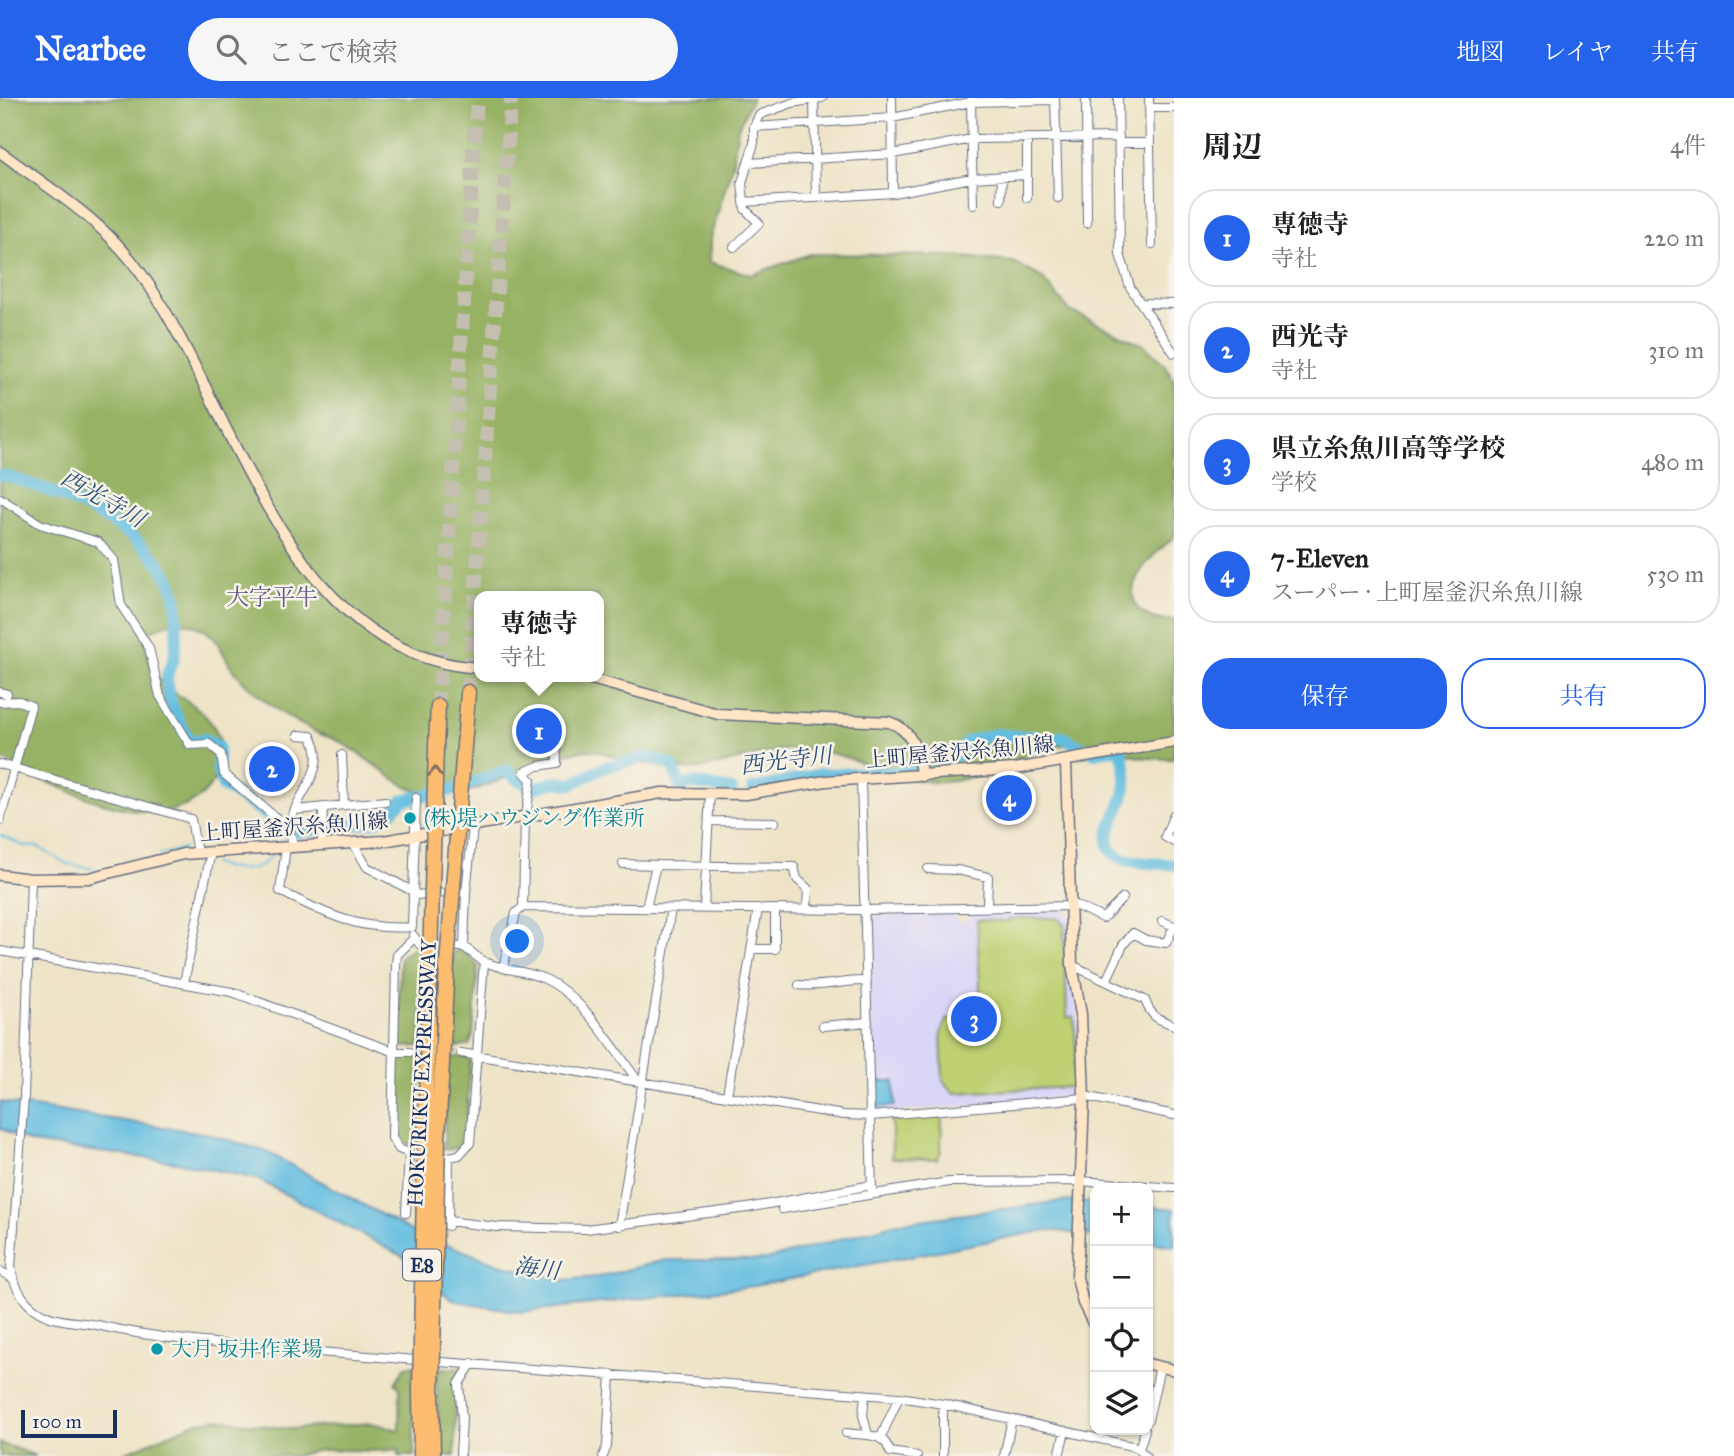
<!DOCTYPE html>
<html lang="ja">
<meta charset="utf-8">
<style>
:root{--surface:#fff;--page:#f6f6f6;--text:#202124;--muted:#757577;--line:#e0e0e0;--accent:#2563eb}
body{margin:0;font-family:"IM FELL Great Primer","Noto Serif JP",serif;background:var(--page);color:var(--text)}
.controls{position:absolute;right:21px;bottom:21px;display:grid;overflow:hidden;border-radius:14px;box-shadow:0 2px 5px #0004}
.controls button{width:63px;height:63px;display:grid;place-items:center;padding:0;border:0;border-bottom:2px solid var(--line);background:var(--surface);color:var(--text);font:35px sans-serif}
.scale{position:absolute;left:21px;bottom:18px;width:96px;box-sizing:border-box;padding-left:7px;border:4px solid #1b2f5e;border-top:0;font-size:19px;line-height:24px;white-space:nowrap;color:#1b2f5e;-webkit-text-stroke:5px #f7f3e8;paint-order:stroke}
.you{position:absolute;left:518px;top:844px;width:24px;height:24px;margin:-18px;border:5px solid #fff;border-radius:50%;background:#1a73e8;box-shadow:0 0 0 10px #1a73e833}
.badge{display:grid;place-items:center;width:46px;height:46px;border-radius:50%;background:var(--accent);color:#fff;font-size:23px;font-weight:700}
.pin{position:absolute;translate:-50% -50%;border:4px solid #fff;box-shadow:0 2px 7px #0006}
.popup{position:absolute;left:474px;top:493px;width:130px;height:91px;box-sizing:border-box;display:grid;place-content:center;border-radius:14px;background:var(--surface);filter:drop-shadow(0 2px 5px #0005);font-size:23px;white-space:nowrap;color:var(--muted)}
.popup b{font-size:26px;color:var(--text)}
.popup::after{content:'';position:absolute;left:50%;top:100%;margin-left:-14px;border:14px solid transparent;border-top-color:var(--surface)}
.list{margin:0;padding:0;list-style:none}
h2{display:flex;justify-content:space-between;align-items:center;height:91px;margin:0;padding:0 28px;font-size:30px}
h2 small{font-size:23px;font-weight:400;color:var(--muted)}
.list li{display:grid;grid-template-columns:46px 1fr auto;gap:21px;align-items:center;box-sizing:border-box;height:98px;margin:0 14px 14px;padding:0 14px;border:2px solid var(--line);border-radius:28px}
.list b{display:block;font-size:26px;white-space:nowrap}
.list p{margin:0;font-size:23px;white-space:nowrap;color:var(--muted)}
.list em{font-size:23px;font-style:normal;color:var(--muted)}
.actions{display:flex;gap:14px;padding:21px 28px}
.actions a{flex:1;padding:16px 0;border:2px solid var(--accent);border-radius:28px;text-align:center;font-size:24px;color:var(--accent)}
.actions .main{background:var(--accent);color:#fff}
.icon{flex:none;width:38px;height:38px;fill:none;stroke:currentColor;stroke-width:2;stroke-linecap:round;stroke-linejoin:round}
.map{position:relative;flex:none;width:1174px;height:1358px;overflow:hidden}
header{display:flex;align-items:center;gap:42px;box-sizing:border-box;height:98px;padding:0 35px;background:var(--accent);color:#fff}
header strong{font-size:33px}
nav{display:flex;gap:38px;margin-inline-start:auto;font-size:24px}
.search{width:490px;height:63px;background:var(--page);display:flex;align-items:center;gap:18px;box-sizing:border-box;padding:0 24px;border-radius:38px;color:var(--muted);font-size:26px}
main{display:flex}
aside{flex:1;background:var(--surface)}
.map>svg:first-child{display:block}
</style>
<header>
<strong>Nearbee</strong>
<div class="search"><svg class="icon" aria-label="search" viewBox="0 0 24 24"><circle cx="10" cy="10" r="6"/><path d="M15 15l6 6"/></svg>ここで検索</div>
<nav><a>地図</a><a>レイヤ</a><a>共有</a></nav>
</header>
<main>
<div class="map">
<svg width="1174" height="1358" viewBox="0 0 1174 1358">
<rect width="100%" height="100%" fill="#f7f3e8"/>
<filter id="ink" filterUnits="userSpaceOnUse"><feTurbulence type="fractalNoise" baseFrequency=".0143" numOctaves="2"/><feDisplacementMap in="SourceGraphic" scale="14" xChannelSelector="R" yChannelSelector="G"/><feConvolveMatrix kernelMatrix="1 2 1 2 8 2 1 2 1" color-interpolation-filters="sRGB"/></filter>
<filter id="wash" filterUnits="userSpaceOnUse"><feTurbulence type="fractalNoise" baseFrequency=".00686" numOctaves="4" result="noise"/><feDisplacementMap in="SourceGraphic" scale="28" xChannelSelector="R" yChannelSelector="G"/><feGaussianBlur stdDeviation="1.57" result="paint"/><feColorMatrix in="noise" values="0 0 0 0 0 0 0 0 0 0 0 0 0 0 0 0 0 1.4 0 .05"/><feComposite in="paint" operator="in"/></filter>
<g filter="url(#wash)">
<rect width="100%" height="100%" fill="#eee3c6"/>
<path fill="#dad6f7" d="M1033,812H1064L1068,817L1078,912L1080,997L885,1015L873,1013L868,819L952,814L957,823L966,824L969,818L977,815Z"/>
<path fill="#bfd073" stroke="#6d8068" stroke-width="2" d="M1021,820H1057L1064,827L1067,919H1074L1077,963L1074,964L1073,989L954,995L943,983L941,934L946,922L978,920L981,913L977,822L1008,823L1009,821Z
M942,1019L941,1053L937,1061L892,1060V1021Z"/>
<path fill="#97b265" stroke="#597062" stroke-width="2" fill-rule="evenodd" d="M0,0H752L738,30L732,68L711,137L709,164L751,177L810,156L952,158L1013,164L1041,179L1070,213L1144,247L1164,266L1174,282V439C1163,449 1151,458 1142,471C1121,501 1139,525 1174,522V661C1161,660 1147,661 1135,658C1115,653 1094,645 1074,646C1027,647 987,684 940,684C892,684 852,654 805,651C767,649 731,668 694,671C669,673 641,665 617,659C608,657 598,652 589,652C542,654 478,703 434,697C395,691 375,662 342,645C334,640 324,638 316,634C287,620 257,599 235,574C222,559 222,541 202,531C181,519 164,524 145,537C148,602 190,589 215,631C224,646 222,668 214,682C173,753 51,686 0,660ZM480,498H598V579H480Z
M415,849L424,854L420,948L403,949L398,943L400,859Z
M456,852L467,856L478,868L473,938L469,947L447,951L453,855Z
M401,958H420L419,1047L399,1044L396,1039L397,964Z
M447,959H467L470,963L466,1040C460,1048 455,1053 444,1051Z
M413,1267L414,1358H399V1351C361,1357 333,1345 296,1358H117L195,1325L217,1321L290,1331L372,1325L399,1332L400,1290L395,1285L405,1269Z
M440,1270L464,1271L456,1284L455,1358H441L436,1279Z
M0,1345L36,1358H0Z"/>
<path fill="#62bde0" stroke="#3e769f" stroke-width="2" d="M877,983H894L895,1008L877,1009Z
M0,1004L209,1036L267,1054L413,1134L499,1166L563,1182L598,1179L665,1162H766L897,1125L1063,1103L1095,1105V1138L1048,1132L754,1188L520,1214L452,1202L406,1160L257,1081L176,1064L31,1045L0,1030Z
M1148,1108L1174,1111V1148L1148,1144Z"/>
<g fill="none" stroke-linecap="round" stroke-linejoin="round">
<path stroke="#62bde0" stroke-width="2" d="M0,737L24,748L38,749L65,765L99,772
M278,746L287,739
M159,757L184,751
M213,766C234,773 261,777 273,754"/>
<path stroke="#62bde0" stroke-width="12" d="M0,377C58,391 176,442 177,512C177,524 176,548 174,560C172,567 167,573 167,580C167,604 179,625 191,644L204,641L218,649V673L223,688L294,735L376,723L390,716L403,702L457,691L507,672L516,681L535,690L555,684L572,686L605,669L647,659L672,667L681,689L693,685L732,692
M753,691L820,676L902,674L914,661H950L955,659L968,643L996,636L1024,639L1034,637L1038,641L1062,639L1094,655L1120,650C1125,666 1129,680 1124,697C1119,717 1090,750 1126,762C1140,766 1159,765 1174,767"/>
</g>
</g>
<g filter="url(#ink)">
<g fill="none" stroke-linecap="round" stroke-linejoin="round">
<path stroke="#c4bfb1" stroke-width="8" stroke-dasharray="8 4" stroke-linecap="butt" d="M410,954L461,955"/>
<path stroke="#c4bfb1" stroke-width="14" stroke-dasharray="14 7" stroke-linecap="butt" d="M468,594L511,0
M438,608L477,0"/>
<g stroke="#656e82" stroke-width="10">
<path id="street" d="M892,0L893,95
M1055,0L1058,100
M1086,0L1087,125
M1118,0L1120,156L1130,189L1174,255
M1149,0L1152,146
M814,2L816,100
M971,2L973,107
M1150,10H1174
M754,29L892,20L971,4L1055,2
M1027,40V100
M1120,45H1150
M750,65L893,56L972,41L1119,39
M1001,102L1002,78
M744,104L893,95L972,80L1027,77
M734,149L759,125L745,111L742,85L754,45V29L759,17L792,5L822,0
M1141,205L1174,206
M0,400L40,426L98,444L114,462L121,507L149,550L160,598L190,647L209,646L221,656L224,676L275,719L290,727
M0,594L7,596
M0,604L19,603L31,608L0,723
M342,657L344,707
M0,666L191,721L197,755
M861,682L872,1094
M296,712L385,703
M1174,716L1165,739L1174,744
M526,719L531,682L524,674L538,668L557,665L556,644
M709,723L775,724
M353,745L367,769L414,794
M322,747L323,710
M286,749L280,793C325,816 360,833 412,829L416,700
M293,749C292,741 288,729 291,721C300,692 329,670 311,638L298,637
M623,766L659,767
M928,771L957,772L988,779L987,809
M31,781L24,999L11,1168C13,1188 25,1209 45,1217C62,1225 79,1223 97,1227C165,1243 237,1247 307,1253C504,1270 701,1283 899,1299L943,1306L1136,1349L1146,1358
M466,794L473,729
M414,797L466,794L464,849L484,864L503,870L516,815L523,809L865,812L1070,808
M1070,805L1103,820L1123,800
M523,809L525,719
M646,810L655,771L659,767L794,769L797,781L808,791L807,811
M704,810L710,695
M1162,823L1174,828
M413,837L420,847L464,849
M751,851H775V811
M0,853L232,894L395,954H410
M1072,867L1145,902C1151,919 1157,921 1174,927
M503,870C517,873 532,875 545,881C582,898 614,950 637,982
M1107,881L1123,847L1133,835L1146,842L1166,845L1174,828
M184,885L211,754
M799,887C818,890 845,882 867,883
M823,928L868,924
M461,955L844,1017L871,1018L1084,1000
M727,997L758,811
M1084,998L1174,1017
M782,1111L949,1084L1080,1083L1174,1090
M406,1115L409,1055L399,1051L392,1040L396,867L397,857L414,840
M448,1123L497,1129L586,1131L747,1110L872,1087
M448,1128L449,1059L459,1057L470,1045L484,864
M619,1128L671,811
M0,1173L12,1180
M865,1297L863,1317L868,1337
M1148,1322L1160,1269
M846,1335C864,1338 884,1333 890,1354L917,1358
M881,1339L899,1299
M1139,1351L1145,1332
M460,1358L462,1320L459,1286L472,1265
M603,1358L607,1348L611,1276
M943,1358V1306
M1004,1358L1012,1321
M1059,1358L1065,1333"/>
</g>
<g stroke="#656e82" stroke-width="13">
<path id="secondary" d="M0,54C49,90 104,123 140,174C234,304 285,559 480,570
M584,579L718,616L889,624C914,632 917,655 922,678
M1066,664L1072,867L1081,916L1084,1000L1077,1179L1083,1205L1095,1229
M0,777L31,781L89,780L183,756L383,743L662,695L746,696L826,683L1015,671L1174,644
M1148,1266L1174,1272"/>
</g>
<g stroke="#656e82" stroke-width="17">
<path id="highway" d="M465,635L468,594
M436,648L438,608
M425,1039L430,864
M438,1041L447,866
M420,1295L421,1358
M432,1296L433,1358"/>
</g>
<use href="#street" stroke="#fff" stroke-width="8"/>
<use href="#secondary" stroke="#fee5c5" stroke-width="10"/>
<use href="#highway" stroke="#fcbd6f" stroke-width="14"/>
<g stroke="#656e82" stroke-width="17" stroke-linecap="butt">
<path id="highway-bridge" d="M430,864L436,648
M447,866L465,635
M420,1295L425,1039
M432,1296L438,1041"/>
</g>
<use href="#highway-bridge" stroke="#fcbd6f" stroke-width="14"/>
</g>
<defs><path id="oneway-chevron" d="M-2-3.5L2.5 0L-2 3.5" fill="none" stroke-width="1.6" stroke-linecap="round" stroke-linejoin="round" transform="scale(1.75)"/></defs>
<use stroke="#806f66" href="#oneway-chevron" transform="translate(435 674) rotate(-88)"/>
</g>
<g fill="#0f9aa8" stroke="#f7f3e8" stroke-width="2.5">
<circle cx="410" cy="720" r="7"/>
<circle cx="157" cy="1251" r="7"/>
</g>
<g text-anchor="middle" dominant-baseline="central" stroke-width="5" stroke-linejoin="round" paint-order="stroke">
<rect fill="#f7f3e8" stroke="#5d6a87" stroke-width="2" x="403" y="1151.5" width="38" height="31" rx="5"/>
<g font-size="19" font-weight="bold" fill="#1b2f5e">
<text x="422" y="1167">E8</text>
</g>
<g font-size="21" fill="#1b2f5e" stroke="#f7f3e8">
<text transform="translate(960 654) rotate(-5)">上町屋釜沢糸魚川線</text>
<text transform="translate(294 729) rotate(-4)">上町屋釜沢糸魚川線</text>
<text transform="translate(422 975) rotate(-87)">HOKURIKU EXPRESSWAY</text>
</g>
<g font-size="21" fill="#0d838f" stroke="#f7f3e8" text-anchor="start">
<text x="424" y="720">(株)堤ハウジング作業所</text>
<text x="171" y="1251">大月 坂井作業場</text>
</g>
<g font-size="23" font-style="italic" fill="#2d527e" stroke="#f7f3e8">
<text transform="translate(103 400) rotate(30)">西光寺川</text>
<text transform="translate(786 662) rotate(-7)">西光寺川</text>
<text transform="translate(537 1170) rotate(7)">海川</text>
</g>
<g font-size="23" fill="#5f5b89" stroke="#f7f3e8">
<text x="272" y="499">大字平牛</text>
</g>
</g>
</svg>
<div class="controls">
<button>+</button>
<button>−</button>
<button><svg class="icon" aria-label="locate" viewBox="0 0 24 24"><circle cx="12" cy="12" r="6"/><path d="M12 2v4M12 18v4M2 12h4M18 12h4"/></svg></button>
<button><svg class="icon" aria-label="layers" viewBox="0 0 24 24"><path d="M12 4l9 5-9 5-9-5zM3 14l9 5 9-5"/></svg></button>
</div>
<div class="scale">100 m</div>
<div class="you"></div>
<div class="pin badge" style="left:539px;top:633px">1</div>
<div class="popup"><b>専徳寺</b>寺社</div>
<div class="pin badge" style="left:272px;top:671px">2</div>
<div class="pin badge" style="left:974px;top:921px">3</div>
<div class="pin badge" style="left:1009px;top:700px">4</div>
</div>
<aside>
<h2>周辺<small>4件</small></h2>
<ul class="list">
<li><span class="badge">1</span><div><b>専徳寺</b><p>寺社</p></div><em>220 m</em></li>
<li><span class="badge">2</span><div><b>西光寺</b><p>寺社</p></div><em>310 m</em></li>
<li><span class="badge">3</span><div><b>県立糸魚川高等学校</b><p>学校</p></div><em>480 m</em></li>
<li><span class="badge">4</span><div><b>7-Eleven</b><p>スーパー · 上町屋釜沢糸魚川線</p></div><em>530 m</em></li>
</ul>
<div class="actions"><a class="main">保存</a><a>共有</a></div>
</aside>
</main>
